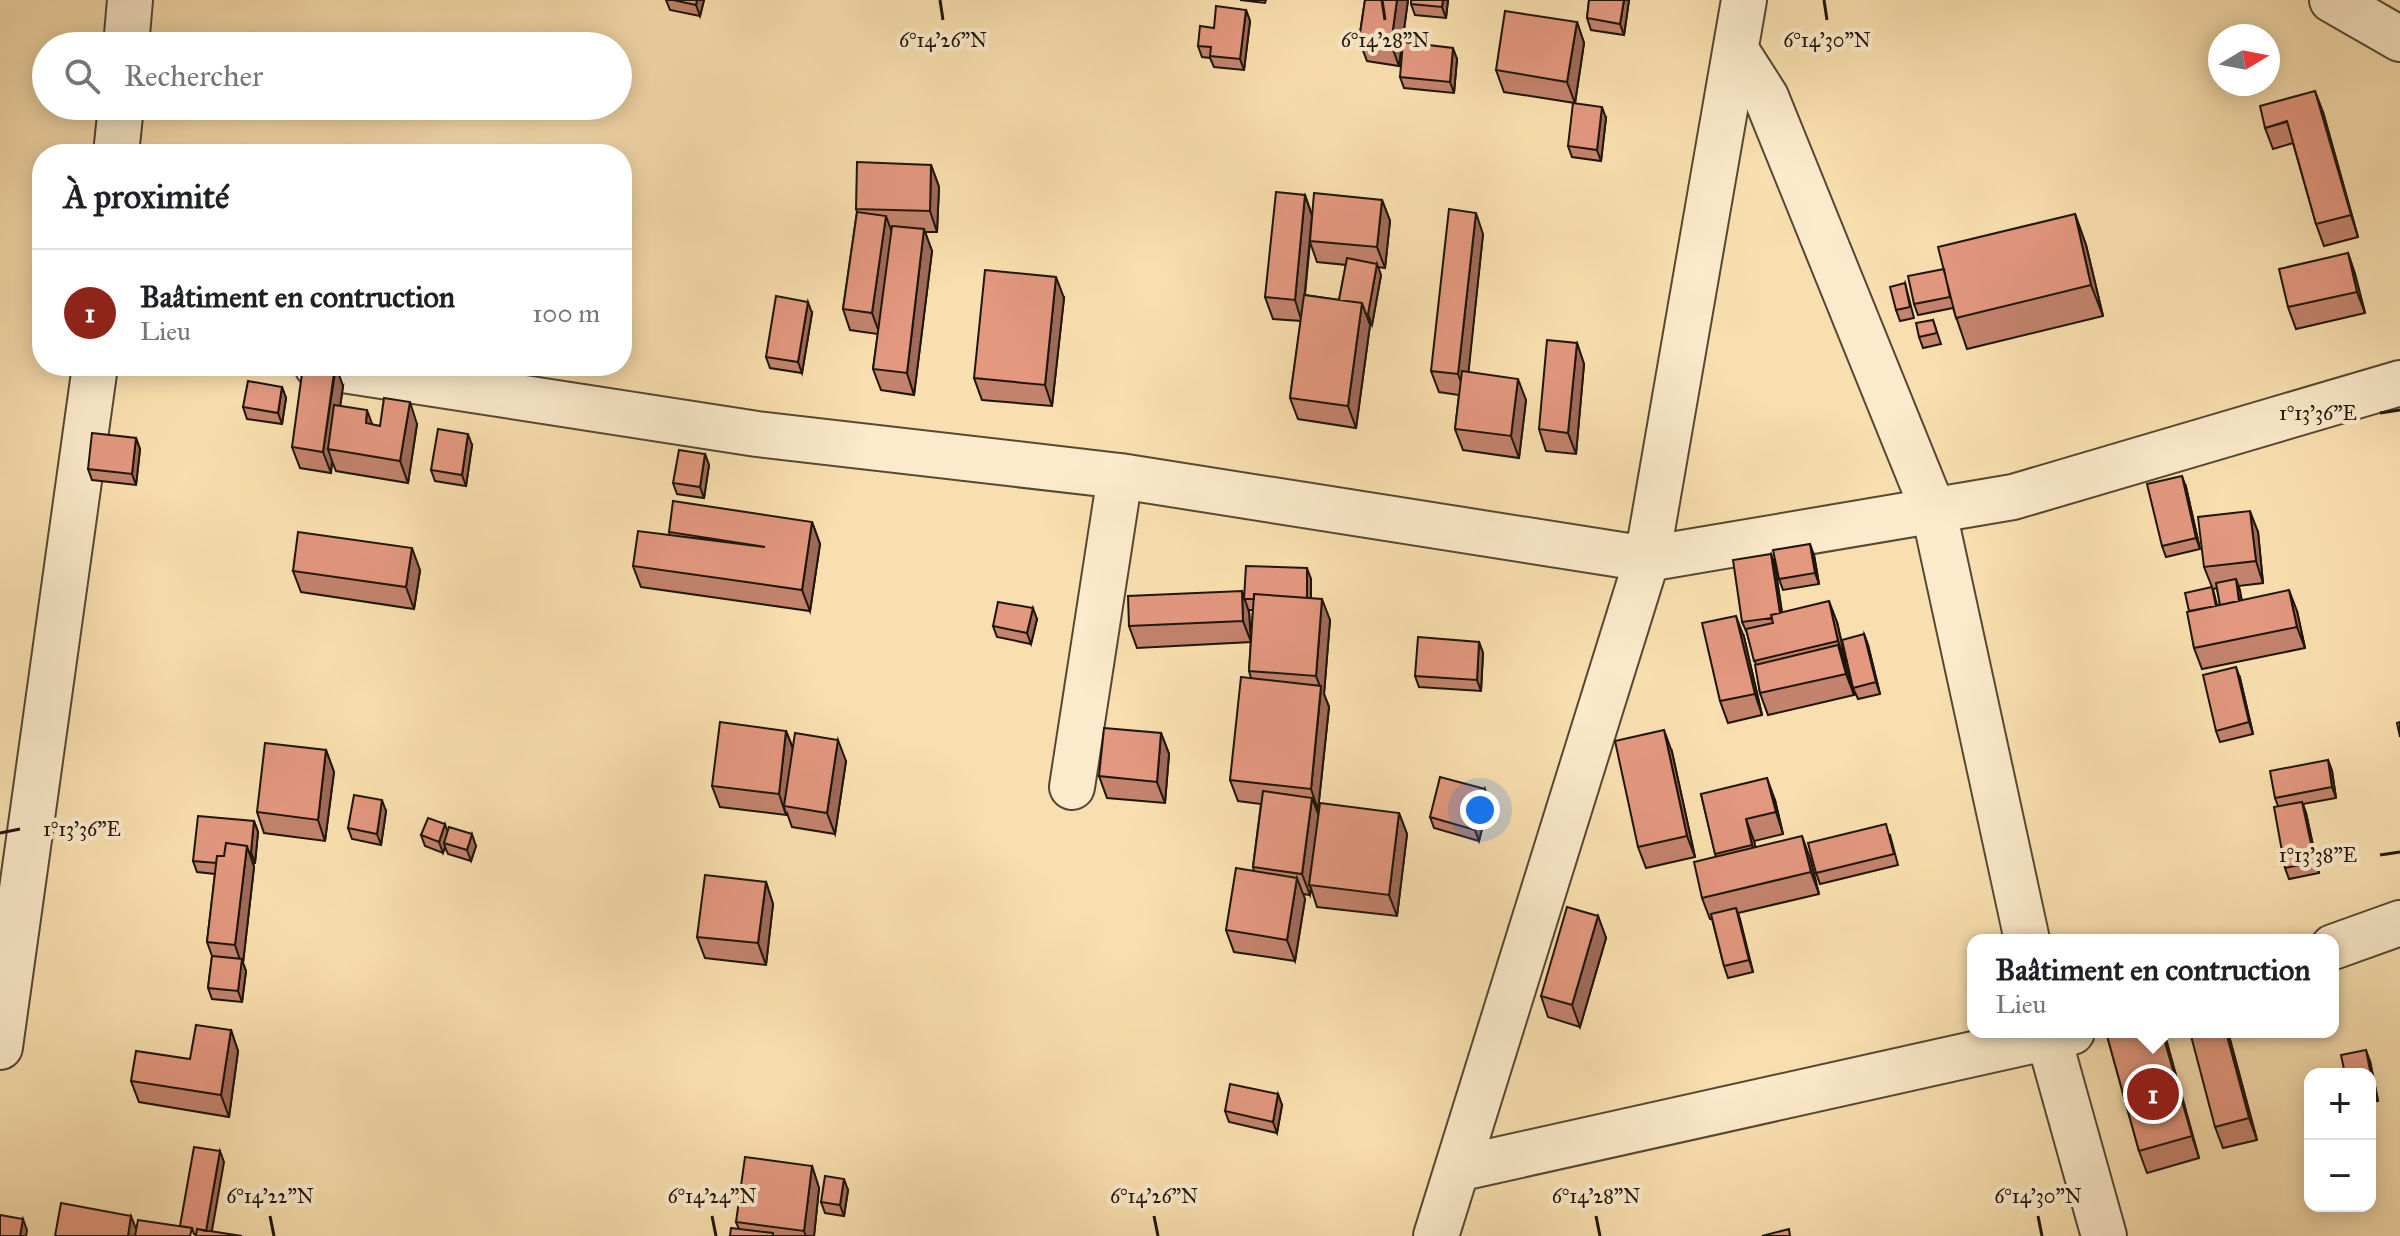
<!DOCTYPE html>
<html lang="fr">
<meta charset="utf-8">
<style>
:root{--surface:#fff;--page:#f2f2f2;--text:#202124;--muted:#757577;--line:#e0e0e0;--accent:#8f2418}
body{margin:0;font-family:"IM FELL Great Primer",serif;background:var(--page);color:var(--text)}
.controls{position:absolute;right:24px;bottom:24px;display:grid;overflow:hidden;border-radius:16px;box-shadow:0 4px 20px #0003}
.controls button{width:72px;height:72px;display:grid;place-items:center;padding:0;border:0;border-bottom:2px solid var(--line);background:var(--surface);color:var(--text);font:40px sans-serif}
.compass{position:absolute;left:2208px;top:24px;width:72px;height:72px;border-radius:50%;background:var(--surface);box-shadow:0 4px 20px #0003;rotate:80deg}
.you{position:absolute;left:1480px;top:810px;width:28px;height:28px;margin:-20px;border:6px solid #fff;border-radius:50%;background:#1a73e8;box-shadow:0 0 0 12px #1a73e833}
.badge{display:grid;place-items:center;width:52px;height:52px;border-radius:50%;background:var(--accent);color:#fff;font-size:26px;font-weight:700}
.pin{position:absolute;translate:-50% -50%;border:4px solid #fff;box-shadow:0 2px 8px #0006}
.popup{position:absolute;left:1967px;top:934px;width:372px;height:104px;box-sizing:border-box;display:grid;place-content:center;border-radius:16px;background:var(--surface);filter:drop-shadow(0 2px 6px #0005);font-size:26px;white-space:nowrap;color:var(--muted)}
.popup b{font-size:30px;color:var(--text)}
.popup::after{content:'';position:absolute;left:50%;top:100%;margin-left:-16px;border:16px solid transparent;border-top-color:var(--surface)}
.list{margin:0;padding:0;list-style:none}
h2{display:flex;justify-content:space-between;align-items:center;height:104px;margin:0;padding:0 32px;font-size:34px}
h2 small{font-size:26px;font-weight:400;color:var(--muted)}
.list li{display:grid;grid-template-columns:52px 1fr auto;gap:24px;align-items:center;box-sizing:border-box;height:128px;padding:0 32px;border-top:2px solid var(--line)}
.list b{display:block;font-size:30px;white-space:nowrap}
.list p{margin:0;font-size:26px;white-space:nowrap;color:var(--muted)}
.list em{font-size:26px;font-style:normal;color:var(--muted)}
.icon{flex:none;width:44px;height:44px;fill:none;stroke:currentColor;stroke-width:2;stroke-linecap:round;stroke-linejoin:round}
.map{position:relative;flex:none;width:2400px;height:1236px;overflow:hidden}
.search{position:absolute;background:var(--surface);box-shadow:0 4px 20px #0003;left:32px;top:32px;width:600px;height:88px;display:flex;align-items:center;gap:20px;box-sizing:border-box;padding:0 28px;border-radius:44px;color:var(--muted);font-size:30px}
.panel{position:absolute;background:var(--surface);box-shadow:0 4px 20px #0003;left:32px;top:144px;width:600px;height:232px;border-radius:32px}
.map>svg:first-child{display:block}
</style>
<div class="map">
<svg width="2400" height="1236" viewBox="0 0 2400 1236">
<rect width="100%" height="100%" fill="#f9dfaf"/>
<filter id="stains"><feTurbulence type="fractalNoise" baseFrequency=".0025" numOctaves="4"/><feColorMatrix values="0 0 0 0 .2 0 0 0 0 .09 0 0 0 0 .02 0 0 0 .5 -.17"/></filter>
<radialGradient id="worn" r=".72"><stop offset=".6" stop-color="#630" stop-opacity="0"/><stop offset="1" stop-color="#630" stop-opacity=".3"/></radialGradient>
<g fill="none" stroke-linecap="round" stroke-linejoin="round">
<g stroke="#554833" stroke-width="48">
<path id="street" d="M2332,0L2400,39
M126,46L130,0
M1736,50L1766,97L1934,512L2027,940
M116,154L121,106
M317,366L757,434L1120,476L1647,559L2013,497L2400,383
M1072,787L1120,476
M2333,947L2400,923
M2047,1032L2104,1236
M0,1047L95,366
M1457,1169L2072,1032
M1436,1236L1647,559L1744,0"/>
</g>
<use href="#street" stroke="#fbeacb" stroke-width="44"/>
</g>
<path fill="#c3836d" stroke="#1e150a" stroke-width="2" fill-rule="evenodd" d="M666,0H704L700,16L670,10Z
M1240,0H1266L1265,3Z
M1365,0H1408L1399,66L1367,61L1359,40Z
M1411,0H1448L1446,18L1415,15L1411,4Z
M1589,0H1629L1624,35L1591,30L1587,18Z
M1246,10L1250,21L1244,70L1214,67L1210,58L1202,57L1198,46L1214,28Z
M1577,22L1584,43L1575,103L1504,92L1496,70Z
M1457,59L1454,93L1404,88L1400,77Z
M2323,112L2358,237L2324,246L2316,224L2293,143L2273,149L2265,128Z
M1606,118L1601,161L1572,157L1568,146Z
M931,165L939,187L937,232H925L932,251L914,395L881,390L873,369L878,334L850,330L843,309L857,212L856,209Z
M1305,195L1312,215L1382,200L1390,221L1385,268L1378,267L1381,275L1372,325H1370L1356,428L1298,419L1290,398L1301,321L1273,319L1265,297ZM1310,242L1317,262L1346,265L1339,300L1305,295Z
M2075,214L2086,245L2103,316L1967,349L1953,308L1918,315L1914,304L1944,269Z
M1483,234L1468,372L1526,400L1519,458L1463,450L1455,429L1459,395L1439,392L1431,371Z
M2348,253L2355,274L2365,313L2296,329L2288,307Z
M1905,283L1914,318L1900,321L1896,310Z
M1064,298L1052,406L982,400L974,378Z
M812,313L802,373L770,368L766,357Z
M1933,320L1941,344L1923,348L1919,337Z
M1577,343L1584,364L1576,454L1546,451L1539,429Z
M343,386L340,406L372,425L380,426L417,424L408,483L336,471L332,461L331,473L300,468L292,447Z
M282,387L286,398L282,424L247,419L243,407Z
M136,438L140,449L136,485L92,480L88,469Z
M472,445L466,486L435,481L431,470Z
M705,454L709,465L704,498L677,494L673,483Z
M2186,487L2200,549L2166,557L2162,546Z
M812,522L820,544L810,611L641,587L633,566L670,535L669,532Z
M2258,532L2263,583L2238,586L2242,600L2297,611L2305,648L2202,669L2194,648L2189,611L2212,587L2204,567ZM2217,588L2220,605H2217L2213,589Z
M1771,554L1775,566L1782,612L1837,622L1846,662H1845L1854,695L1768,715L1760,693L1756,665L1747,633L1742,622Z
M1814,555L1819,584L1783,590L1779,579Z
M420,570L414,609L301,592L293,571Z
M1311,579V598L1330,620L1324,694L1329,707L1318,810H1317L1318,814L1399,813L1407,834L1397,916L1317,907L1311,888L1310,895L1303,894L1305,899L1295,961L1234,952L1226,930L1254,871L1253,867L1261,804L1238,801L1230,780L1251,678L1249,671L1253,610H1249L1251,642L1137,648L1129,626L1242,591L1244,598Z
M1037,619L1031,644L997,637L993,626Z
M1864,634L1868,645L1880,694L1858,699L1853,688Z
M1744,637L1762,715L1728,723L1720,701Z
M1479,642L1483,653L1481,691L1419,687L1415,676Z
M2240,678L2253,734L2220,742L2216,731Z
M786,731L793,748L846,761L835,834L792,827L787,813L786,815L720,807L712,786Z
M1161,733L1169,754L1165,803L1107,798L1099,776Z
M326,750L334,772L325,841L264,833L257,812Z
M1672,752L1695,857L1646,868L1638,847Z
M2328,760L2332,771L2336,798L2303,804L2306,813L2319,873L2289,879L2285,868L2278,806L2275,798Z
M1701,794L1775,800L1783,834L1754,841L1755,848L1810,858L1819,894L1738,913L1753,972L1728,978L1724,966L1712,919H1710L1702,898L1716,857Z
M1489,800L1479,841L1434,828L1430,817Z
M386,811L381,845L352,839L348,828Z
M254,821L258,832L255,863H253L254,867L243,963L246,971L242,1002L212,999L208,988L212,956L207,942L215,874L197,872L193,861Z
M448,831L476,846L471,861L448,854L445,847L443,853L425,846L421,835Z
M1890,835L1898,865L1820,884L1816,873Z
M766,882L773,904L766,965L705,958L697,937Z
M1598,916L1606,938L1580,1027L1548,1017L1541,996Z
M231,1030L238,1051L229,1117L139,1102L131,1081L190,1059Z
M2106,1032H2164L2199,1158L2147,1173L2139,1151Z
M2228,1032L2257,1140L2223,1148L2215,1127Z
M2370,1061L2378,1101L2370,1102Z
M1278,1094L1282,1105L1277,1133L1229,1122L1225,1111Z
M812,1166L819,1188L814,1236H730L739,1229L736,1222Z
M848,1190L844,1216L825,1213L821,1202Z"/>
<path fill="#9f6a59" stroke="#1e150a" stroke-width="2" d="M697,0H704L700,16L696,5Z
M1397,0H1408L1399,66L1391,44Z
M1443,0H1448L1446,18L1442,7Z
M1624,0H1629L1624,35L1620,24Z
M1246,10L1250,21L1244,70L1240,59Z
M1577,22L1584,43L1575,103L1567,82Z
M1453,48L1457,59L1454,93L1450,82Z
M2315,91L2323,112L2358,237L2351,215Z
M1602,107L1606,118L1601,161L1597,150Z
M931,165L939,187L937,232L930,211Z
M1305,195L1312,216L1302,322L1295,300Z
M1382,200L1390,221L1385,268L1377,247Z
M1476,213L1483,234L1466,396L1458,374Z
M2075,214L2086,245L2103,316L2091,285Z
M886,216L894,238L880,335L872,313Z
M924,229L932,251L914,395L907,373Z
M2348,253L2355,274L2365,313L2357,292Z
M1377,264L1381,275L1372,325L1368,314Z
M1056,277L1064,298L1052,406L1045,385Z
M808,302L812,313L802,373L798,362Z
M1362,303L1370,325L1356,428L1348,406Z
M1577,343L1584,364L1576,454L1568,433Z
M336,366L343,386L334,450L328,449L332,461L331,473L323,452Z
M1518,379L1526,400L1519,458L1511,436Z
M282,387L286,398L282,424L278,413Z
M410,402L417,424L408,483L400,461Z
M367,410L375,432L366,423Z
M468,434L472,445L466,486L462,475Z
M136,438L140,449L136,485L132,474Z
M705,454L709,465L704,498L700,487Z
M2182,476L2186,487L2200,549L2196,538Z
M2250,511L2258,532L2263,583L2256,561Z
M812,522L820,544L810,611L802,590Z
M1810,544L1814,555L1819,584L1815,573Z
M412,548L420,570L414,609L406,587Z
M1771,554L1775,566L1784,628L1780,616Z
M1307,568L1311,579V612L1307,601Z
M2236,579L2240,590L2244,618L2240,607Z
M2289,590L2297,611L2305,648L2297,627Z
M1242,591L1249,612L1251,642L1243,621Z
M1322,599L1330,620L1324,694L1329,707L1318,810L1311,789L1321,689L1316,676Z
M1829,601L1837,622L1846,662L1838,641Z
M1033,608L1037,619L1031,644L1027,633Z
M1736,616L1744,637L1762,715L1755,694Z
M1864,634L1868,645L1880,694L1876,682Z
M1479,642L1483,653L1481,691L1477,680Z
M1838,645L1846,666L1854,695L1846,674Z
M2236,667L2240,678L2253,734L2249,722Z
M1664,730L1672,752L1695,857L1687,836Z
M786,731L794,752L784,806L786,815L779,794Z
M1161,733L1169,754L1165,803L1157,782Z
M838,740L846,761L835,834L827,813Z
M326,750L334,772L325,841L318,820Z
M2328,760L2332,771L2336,798L2332,787Z
M1767,778L1775,800L1783,834L1776,812Z
M1485,789L1489,800L1479,841L1475,830Z
M1312,798L1320,819L1309,885L1311,888L1310,895L1302,874Z
M382,800L386,811L381,845L377,834Z
M2302,802L2306,813L2319,873L2315,862Z
M1399,813L1407,834L1397,916L1389,895Z
M1746,819L1754,841L1760,867L1752,845Z
M254,821L258,832L255,863L251,852Z
M445,824L449,835L444,843L445,847L443,853L439,842Z
M472,834L476,846L471,861L467,850Z
M1802,836L1810,858L1819,894L1811,872Z
M247,846L254,867L243,963L246,971L242,1002L238,991L241,963L235,945Z
M1297,878L1305,899L1295,961L1287,940Z
M766,882L773,904L766,965L758,943Z
M1736,908L1740,919L1753,972L1749,960Z
M1598,916L1606,938L1580,1027L1572,1005Z
M231,1030L238,1051L229,1117L221,1095Z
M2162,1032H2164L2199,1158L2192,1136Z
M2226,1032H2228L2257,1140L2249,1118Z
M2366,1050L2370,1061L2378,1101L2374,1090Z
M1278,1094L1282,1105L1277,1133L1273,1122Z
M220,1151L224,1162L211,1236H205Z
M812,1166L819,1188L814,1236H806L804,1231Z
M844,1179L848,1190L844,1216L840,1205Z
M131,1216L139,1236H128Z
M23,1219L27,1230L26,1236H20Z"/>
<path fill="#e3987f" stroke="#1e150a" stroke-width="2" d="M673,0H697L696,5Z
M1365,0H1397L1391,44L1359,40Z
M1411,0H1443L1442,7L1411,4Z
M1589,0H1624L1620,24L1587,18Z
M1216,6L1246,10L1240,59L1210,56L1211,47L1198,46L1200,26L1214,28Z
M1505,11L1577,22L1567,82L1496,70Z
M1403,42L1453,48L1450,82L1400,77Z
M2315,91L2351,215L2316,224L2287,121L2265,128L2260,106Z
M1573,103L1602,107L1597,150L1568,146Z
M857,162L931,165L930,211L856,209Z
M1276,192L1305,195L1295,300L1265,297Z
M1314,193L1382,200L1377,247L1310,241Z
M1449,209L1476,213L1458,374L1431,371Z
M857,212L886,216L872,313L843,309Z
M2075,214L2091,285L1956,318L1938,247Z
M892,226L924,229L907,373L873,369Z
M2348,253L2357,292L2288,307L2279,269Z
M1347,258L1377,264L1368,314H1366L1362,303L1339,300Z
M1944,269L1950,297L1914,304L1908,276Z
M985,270L1056,277L1045,385L974,378Z
M1905,283L1910,307L1896,310L1890,287Z
M1304,295L1362,303L1348,406L1290,398Z
M776,296L808,302L798,362L766,357Z
M1933,320L1937,333L1919,337L1916,323Z
M1547,340L1577,343L1568,433L1539,429Z
M303,366H335L323,452L292,447Z
M1462,371L1518,379L1511,436L1455,429Z
M248,381L282,387L278,413L243,407Z
M384,398L410,402L400,461L328,449L334,405L367,410L366,423L380,426Z
M438,429L468,434L462,475L431,470Z
M92,433L136,438L132,474L88,469Z
M679,450L705,454L700,487L673,483Z
M2182,476L2196,538L2162,546L2147,484Z
M673,501L812,522L802,590L633,566L638,531L765,547L669,532Z
M2250,511L2256,561L2204,567L2198,517Z
M298,532L412,548L406,587L293,571Z
M1810,544L1815,573L1779,579L1773,550Z
M1771,554L1780,613L1771,615L1772,618L1742,622L1733,560Z
M1246,566L1307,568V598L1254,594V599H1244Z
M2236,579L2239,601L2220,605L2216,583Z
M2212,587L2216,606L2189,611L2185,593Z
M2289,590L2297,627L2194,648L2187,612Z
M1242,591L1243,621L1129,626L1128,596Z
M1254,594L1322,599L1316,676L1249,671Z
M1829,601L1838,641L1754,661L1746,629L1773,623L1771,615Z
M998,602L1033,608L1027,633L993,626Z
M1736,616L1755,694L1720,701L1702,623Z
M1864,634L1876,682L1853,688L1842,640Z
M1418,637L1479,642L1477,680L1415,676Z
M1838,645L1846,674L1760,693L1755,665Z
M2236,667L2249,722L2216,731L2203,675Z
M1241,677L1321,686L1311,789L1230,780Z
M720,722L786,731L779,794L712,786Z
M2400,722V737L2397,723Z
M1104,728L1161,733L1157,782L1099,776Z
M1664,730L1687,836L1638,847L1615,741Z
M795,733L838,740L827,813L784,806Z
M265,743L326,750L318,820L257,812Z
M2328,760L2332,787L2275,798L2270,771Z
M1440,777L1485,789L1475,830L1430,817Z
M1767,778L1776,812L1746,819L1752,845L1715,854L1701,794Z
M1263,791L1312,798L1302,874L1253,867Z
M354,795L382,800L377,834L348,828Z
M2302,802L2315,862L2285,868L2274,807Z
M1320,803L1399,813L1389,895L1309,885Z
M198,816L254,821L251,852H249L247,846L226,843L224,856H217L216,863L193,861Z
M428,818L445,824L439,842L421,835Z
M1886,824L1894,854L1816,873L1808,843Z
M449,827L472,834L467,850L444,843Z
M1802,836L1811,872L1702,898L1694,862Z
M226,843L247,846L235,945L207,942L217,856H224Z
M1236,868L1297,878L1287,940L1226,930Z
M705,875L766,882L758,943L697,937Z
M1567,907L1598,916L1572,1005L1541,996Z
M1736,908L1749,960L1724,966L1711,914Z
M212,956L242,959L238,991L208,988Z
M196,1025L231,1030L221,1095L131,1081L136,1051L190,1059Z
M2106,1032H2162L2192,1136L2139,1151Z
M2190,1032H2226L2249,1118L2215,1127Z
M2366,1050L2374,1090L2370,1091V1074H2345L2341,1055Z
M1230,1084L1278,1094L1273,1122L1225,1111Z
M194,1147L220,1151L206,1231L197,1229L196,1235L194,1234L192,1228L180,1226Z
M745,1157L812,1166L804,1231L736,1222Z
M825,1176L844,1179L840,1205L821,1202Z
M61,1203L131,1216L128,1236H55Z
M0,1215L23,1219L20,1236H0Z
M138,1220L192,1228L190,1236H135Z
M731,1228L773,1233V1236H730Z
M197,1229L242,1236H196Z
M1789,1229L1790,1236H1762Z"/>
<path fill="none" stroke="#1e150a" stroke-width="3" d="M940,0L943,20M1382,0L1385,20M1824,0L1827,20M2380,413L2400,410M0,833L20,829M2380,855L2400,852M270,1216L274,1236M712,1216L716,1236M1154,1216L1158,1236M1596,1216L1600,1236M2038,1216L2042,1236"/>
<g font-size="20" text-anchor="middle" fill="#1e150a" stroke="#fbeacb" stroke-width="8" stroke-linejoin="round" paint-order="stroke">
<text x="943" y="47">6°14'26"N</text>
<text x="1385" y="47">6°14'28"N</text>
<text x="1827" y="47">6°14'30"N</text>
<text x="2318" y="420">1°13'36"E</text>
<text x="82" y="836">1°13'36"E</text>
<text x="2318" y="862">1°13'38"E</text>
<text x="270" y="1203">6°14'22"N</text>
<text x="712" y="1203">6°14'24"N</text>
<text x="1154" y="1203">6°14'26"N</text>
<text x="1596" y="1203">6°14'28"N</text>
<text x="2038" y="1203">6°14'30"N</text>
</g>
<rect width="100%" height="100%" filter="url(#stains)"/>
<rect width="100%" height="100%" fill="url(#worn)"/>
</svg>
<div class="controls">
<button>+</button>
<button>−</button>
</div>
<svg class="compass" viewBox="-18 -18 36 36"><path d="M0-13l5 13h-10z" fill="#e53935"/><path d="M0 13l5-13h-10z" fill="#757577"/></svg>
<div class="you"></div>
<div class="pin badge" style="left:2153px;top:1094px">1</div>
<div class="popup"><b>Baâtiment en contruction</b>Lieu</div>
<div class="search"><svg class="icon" aria-label="search" viewBox="0 0 24 24"><circle cx="10" cy="10" r="6"/><path d="M15 15l6 6"/></svg>Rechercher</div>
<section class="panel">
<h2>À proximité<small></small></h2>
<ul class="list">
<li><span class="badge">1</span><div><b>Baâtiment en contruction</b><p>Lieu</p></div><em>100 m</em></li>
</ul>
</section>
</div>
